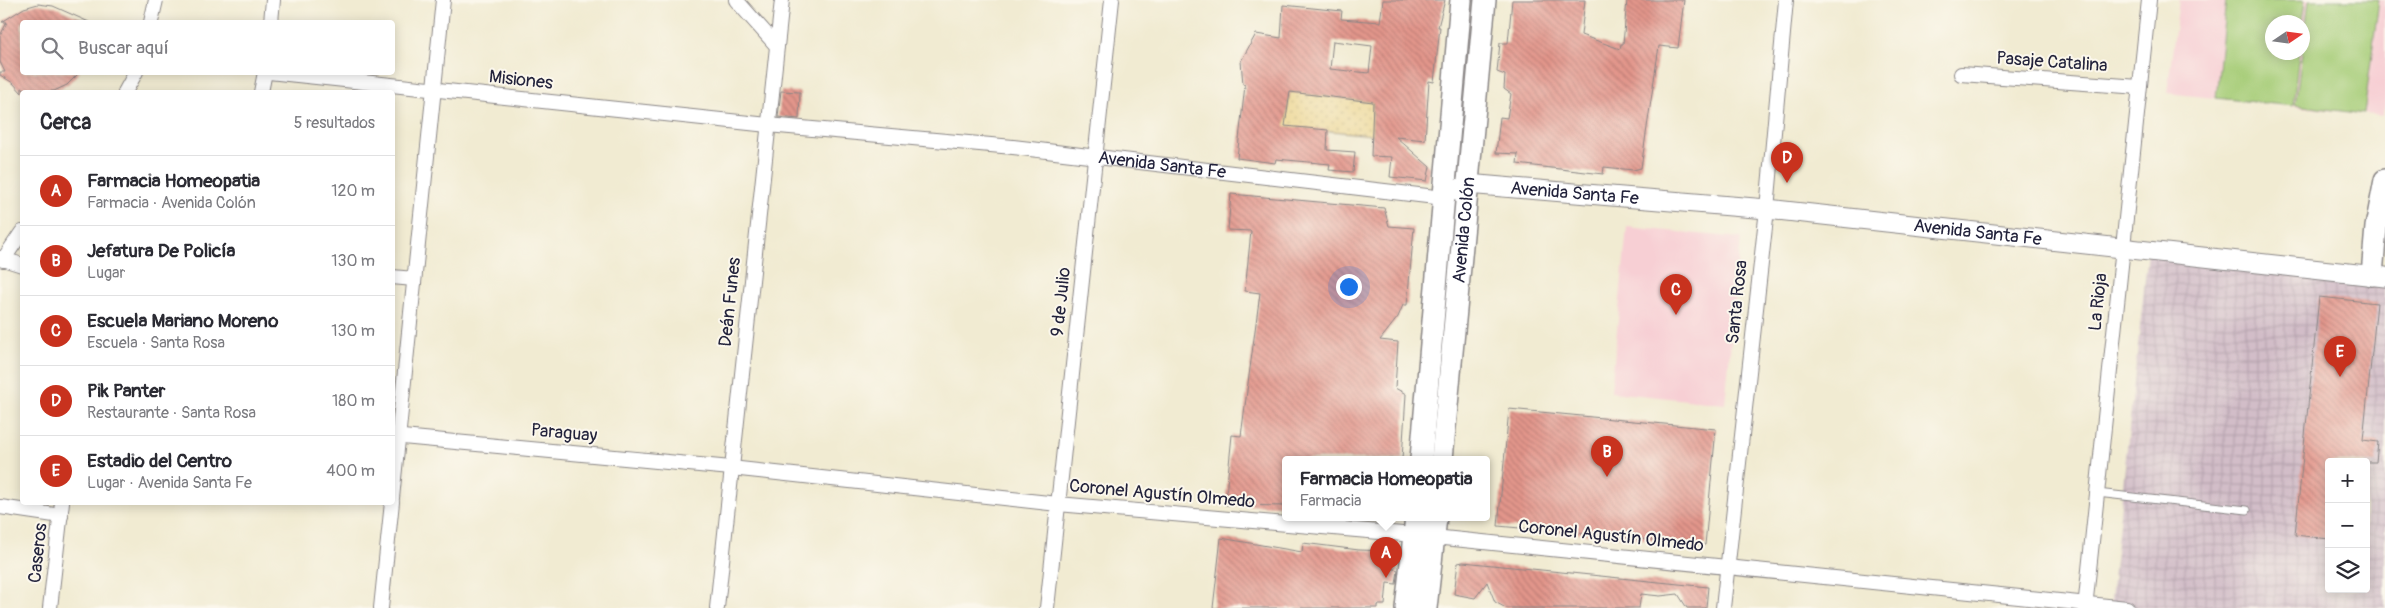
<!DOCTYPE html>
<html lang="es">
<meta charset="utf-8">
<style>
:root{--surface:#fff;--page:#f2f2f3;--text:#2b2b33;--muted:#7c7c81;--line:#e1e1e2;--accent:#c8321e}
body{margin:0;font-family:Pangolin,sans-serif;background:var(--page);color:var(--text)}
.controls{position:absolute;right:15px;bottom:15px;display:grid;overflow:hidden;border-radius:5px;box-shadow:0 2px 12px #0003}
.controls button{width:45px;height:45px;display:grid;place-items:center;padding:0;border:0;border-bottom:1px solid var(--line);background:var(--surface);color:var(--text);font:25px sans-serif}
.compass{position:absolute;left:2265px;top:15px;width:45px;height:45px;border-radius:50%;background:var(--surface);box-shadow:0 2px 12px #0003;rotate:77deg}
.you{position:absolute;left:1348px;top:286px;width:18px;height:18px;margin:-12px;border:4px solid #fff;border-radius:50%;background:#1a73e8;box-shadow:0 0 0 8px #1a73e833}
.badge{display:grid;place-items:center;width:32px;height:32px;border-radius:50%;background:var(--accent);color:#fff;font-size:16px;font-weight:700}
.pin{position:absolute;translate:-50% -41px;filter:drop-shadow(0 1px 2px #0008)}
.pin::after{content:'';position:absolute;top:26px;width:18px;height:15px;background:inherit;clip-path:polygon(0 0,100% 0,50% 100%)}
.popup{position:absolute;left:1282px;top:456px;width:208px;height:65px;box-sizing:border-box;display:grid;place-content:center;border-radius:5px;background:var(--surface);filter:drop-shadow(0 1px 4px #0005);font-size:16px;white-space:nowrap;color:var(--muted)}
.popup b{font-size:19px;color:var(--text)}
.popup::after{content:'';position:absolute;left:50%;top:100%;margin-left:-10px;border:10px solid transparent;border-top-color:var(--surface)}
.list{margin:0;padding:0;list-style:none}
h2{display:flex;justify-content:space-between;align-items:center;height:65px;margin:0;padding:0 20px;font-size:21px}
h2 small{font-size:16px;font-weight:400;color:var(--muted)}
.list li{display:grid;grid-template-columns:32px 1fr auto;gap:15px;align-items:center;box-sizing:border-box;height:70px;padding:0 20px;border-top:1px solid var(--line)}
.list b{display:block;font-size:19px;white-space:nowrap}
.list p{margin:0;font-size:16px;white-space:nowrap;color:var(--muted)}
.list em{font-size:16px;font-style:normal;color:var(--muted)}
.icon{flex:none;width:28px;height:28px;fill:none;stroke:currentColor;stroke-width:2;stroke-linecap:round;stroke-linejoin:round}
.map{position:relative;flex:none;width:2385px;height:608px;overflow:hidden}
.search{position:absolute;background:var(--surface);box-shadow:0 2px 12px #0003;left:20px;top:20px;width:375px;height:55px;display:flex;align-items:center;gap:12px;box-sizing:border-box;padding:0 18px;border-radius:5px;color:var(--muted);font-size:19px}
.panel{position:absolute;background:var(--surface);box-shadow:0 2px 12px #0003;left:20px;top:90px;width:375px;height:415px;border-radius:5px}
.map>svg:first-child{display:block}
</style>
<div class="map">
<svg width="2385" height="608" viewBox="0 0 2385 608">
<defs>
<pattern id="industrial-grid" width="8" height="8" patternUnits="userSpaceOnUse" patternTransform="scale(1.25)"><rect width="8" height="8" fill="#d2bdc8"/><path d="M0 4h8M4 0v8" fill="none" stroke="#b4a2ad"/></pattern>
<pattern id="sand-dots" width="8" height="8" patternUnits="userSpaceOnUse" patternTransform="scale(1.25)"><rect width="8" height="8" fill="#eeda9e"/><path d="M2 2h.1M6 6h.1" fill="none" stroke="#ccbb89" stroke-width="1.8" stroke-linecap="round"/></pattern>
<pattern id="building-back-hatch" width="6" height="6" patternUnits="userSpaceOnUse" patternTransform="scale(1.25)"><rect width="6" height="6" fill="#e3968b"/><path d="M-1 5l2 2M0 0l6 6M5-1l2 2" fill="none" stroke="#b87a73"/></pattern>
</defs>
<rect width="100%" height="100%" fill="#fbf7ec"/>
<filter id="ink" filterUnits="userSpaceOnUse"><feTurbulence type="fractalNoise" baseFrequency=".02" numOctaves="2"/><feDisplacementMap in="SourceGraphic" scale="10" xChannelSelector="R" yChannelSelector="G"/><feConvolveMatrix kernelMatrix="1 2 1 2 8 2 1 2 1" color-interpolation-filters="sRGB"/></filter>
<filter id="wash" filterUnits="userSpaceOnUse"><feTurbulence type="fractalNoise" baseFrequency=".0096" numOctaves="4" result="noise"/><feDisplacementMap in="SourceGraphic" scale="20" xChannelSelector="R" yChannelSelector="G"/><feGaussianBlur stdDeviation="1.12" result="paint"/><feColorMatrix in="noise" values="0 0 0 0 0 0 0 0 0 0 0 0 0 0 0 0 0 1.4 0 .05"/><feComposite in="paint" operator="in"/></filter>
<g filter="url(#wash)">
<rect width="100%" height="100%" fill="#f1ebd2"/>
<path fill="#f7cfd4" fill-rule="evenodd" d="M2179,0H2385V105L2382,116L2167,93ZM2272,22H2302V52H2272Z
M1627,227L1741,238L1725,404L1611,392Z"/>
<path fill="url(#industrial-grid)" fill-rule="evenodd" d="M2149,242L2385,283V608H2110ZM2329,462H2366V589H2329Z"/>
<path fill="url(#sand-dots)" stroke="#887e6c" d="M1290,92L1373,102L1372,135L1280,126L1286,118Z"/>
<path fill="#a5cc76" stroke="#647758" d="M2226,0H2305L2302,22H2272V52L2299,53L2293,106L2216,98Z
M2309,0H2379L2364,114L2295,105Z"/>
<g id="blocks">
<path fill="url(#building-back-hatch)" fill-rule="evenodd" d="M1383,0H1445L1438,27H1440L1434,82L1429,81L1425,140L1396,137L1430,167L1427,181L1390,177L1392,157L1371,156L1373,102L1290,92L1285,126L1328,130L1327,150L1355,152L1353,172L1329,170L1330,164L1276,159L1275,163L1237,158L1245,85L1243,84L1241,61L1256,34L1281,38L1283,5L1342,11L1341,19L1380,22ZM1333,41L1372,46L1369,73L1330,69Z
M1512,0H1585L1581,35L1620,49L1621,44H1623L1627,0H1684L1678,48L1659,46L1641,168L1633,170L1604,167L1603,174L1517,164L1518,154L1496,153L1500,117L1507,118L1511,94L1504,89L1505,75L1497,72L1500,43H1508Z
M38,4L53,6L89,22H22V72H80L67,85L54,91L38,92L22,88V93L13,83L0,75V72H5L0,62V36L7,22H2L24,8Z
M781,91L800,92L799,119L778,117Z
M1231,194L1384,208L1389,226L1414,228L1407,305H1403L1398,317L1380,340L1398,342L1395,388L1406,394L1402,459H1286V506L1225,505L1232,435L1241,436L1260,293L1245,291L1251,231L1228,230Z
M2319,297L2377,303L2363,440L2378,442L2376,462H2329V539L2295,535Z
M1509,409L1716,429L1705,545L1498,526Z
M1221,538L1302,552L1303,543L1359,550L1391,551L1390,568L1398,570L1396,584L1387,583L1385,605H1378V608H1213Z
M1463,562L1708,587L1706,608H1687L1678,594L1660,596L1641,594L1639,608H1506L1495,602L1487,582L1475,598L1454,594L1458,563Z"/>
</g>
</g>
<g filter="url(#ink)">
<use href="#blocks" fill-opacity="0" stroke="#8a8686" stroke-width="1"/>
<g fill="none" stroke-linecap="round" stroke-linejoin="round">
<g stroke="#8a8686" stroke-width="9">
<path id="lane" d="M2097,493L2247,510"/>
</g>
<g stroke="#8a8686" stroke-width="16">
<g id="street">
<path d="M736,0L777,46"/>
<path d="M151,22L156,0"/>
<path d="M271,22L273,0"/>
<path id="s1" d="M269,72L768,125L1013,147L1444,198"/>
<path d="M1961,74L2139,87"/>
<path d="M125,92L136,72"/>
<path d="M261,92L265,72"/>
<path d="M0,258L22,265"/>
<path d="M3,260L22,232"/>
<path d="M392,277L414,279"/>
<path d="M392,436L731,468L1058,504L1414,535L2127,608"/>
<path d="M392,498L443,0"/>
<path d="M0,507L61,516"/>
<path d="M50,608L62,502"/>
<path d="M381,608L392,502"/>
<path d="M717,608L782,0"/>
<path d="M1047,608L1112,0"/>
<path d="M1723,608L1767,209L1786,0"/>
<path d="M2085,608L2149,0"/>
</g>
</g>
<g stroke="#8a8686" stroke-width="21">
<g id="secondary">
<path id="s2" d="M1456,191L1467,184L1767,209L2385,277"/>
</g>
</g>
<g stroke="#8a8686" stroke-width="24">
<g id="primary">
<path d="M2372,275L2376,227L2385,180"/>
<path d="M1421,459L1461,0"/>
<path id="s3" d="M1442,459L1485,0"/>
<path d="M1406,608L1416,517"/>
<path d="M1426,608L1436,517"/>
</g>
</g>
<use href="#lane" stroke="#fff" stroke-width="7"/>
<use href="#street" stroke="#fff" stroke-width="14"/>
<use href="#secondary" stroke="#fff" stroke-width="19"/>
<use href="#primary" stroke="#fff" stroke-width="21"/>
</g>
</g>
<g text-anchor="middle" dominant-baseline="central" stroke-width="4" stroke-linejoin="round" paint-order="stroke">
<g font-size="18" fill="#22223b" stroke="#fbf7ec">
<text transform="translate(2052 62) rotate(4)">Pasaje Catalina</text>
<text transform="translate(521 80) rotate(6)">Misiones</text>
<text stroke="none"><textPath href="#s1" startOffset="898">Avenida Santa Fe</textPath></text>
<text stroke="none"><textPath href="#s2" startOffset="121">Avenida Santa Fe</textPath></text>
<text stroke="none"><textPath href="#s3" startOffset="230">Avenida Colón</textPath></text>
<text stroke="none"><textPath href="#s2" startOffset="526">Avenida Santa Fe</textPath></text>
<text transform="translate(730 302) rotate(-84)">Deán Funes</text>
<text transform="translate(1061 302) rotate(-84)">9 de Julio</text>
<text transform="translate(1737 302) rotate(-84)">Santa Rosa</text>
<text transform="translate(2098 302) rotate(-84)">La Rioja</text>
<text transform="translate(564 433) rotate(5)">Paraguay</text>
<text transform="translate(1162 494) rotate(5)">Coronel Agustín Olmedo</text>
<text transform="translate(1611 536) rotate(6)">Coronel Agustín Olmedo</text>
<text transform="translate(38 553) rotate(-84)">Caseros</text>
</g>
</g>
</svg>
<div class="controls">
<button>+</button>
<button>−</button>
<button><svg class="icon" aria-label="layers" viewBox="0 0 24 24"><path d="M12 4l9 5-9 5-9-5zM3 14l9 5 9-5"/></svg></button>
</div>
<svg class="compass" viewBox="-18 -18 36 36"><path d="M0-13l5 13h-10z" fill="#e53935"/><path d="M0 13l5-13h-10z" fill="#7c7c81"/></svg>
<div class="you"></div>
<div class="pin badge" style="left:1386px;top:578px">A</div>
<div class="popup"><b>Farmacia Homeopatia</b>Farmacia</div>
<div class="pin badge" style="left:1607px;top:477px">B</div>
<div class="pin badge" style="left:1676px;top:315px">C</div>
<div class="pin badge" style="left:1787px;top:183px">D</div>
<div class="pin badge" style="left:2340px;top:377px">E</div>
<div class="search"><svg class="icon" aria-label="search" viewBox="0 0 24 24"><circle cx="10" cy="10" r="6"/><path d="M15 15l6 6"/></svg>Buscar aquí</div>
<section class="panel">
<h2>Cerca<small>5 resultados</small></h2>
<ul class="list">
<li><span class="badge">A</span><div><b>Farmacia Homeopatia</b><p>Farmacia · Avenida Colón</p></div><em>120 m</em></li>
<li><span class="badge">B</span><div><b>Jefatura De Policía</b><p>Lugar</p></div><em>130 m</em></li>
<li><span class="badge">C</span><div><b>Escuela Mariano Moreno</b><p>Escuela · Santa Rosa</p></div><em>130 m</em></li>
<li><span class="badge">D</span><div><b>Pik Panter</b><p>Restaurante · Santa Rosa</p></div><em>180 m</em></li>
<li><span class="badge">E</span><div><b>Estadio del Centro</b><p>Lugar · Avenida Santa Fe</p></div><em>400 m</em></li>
</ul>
</section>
</div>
